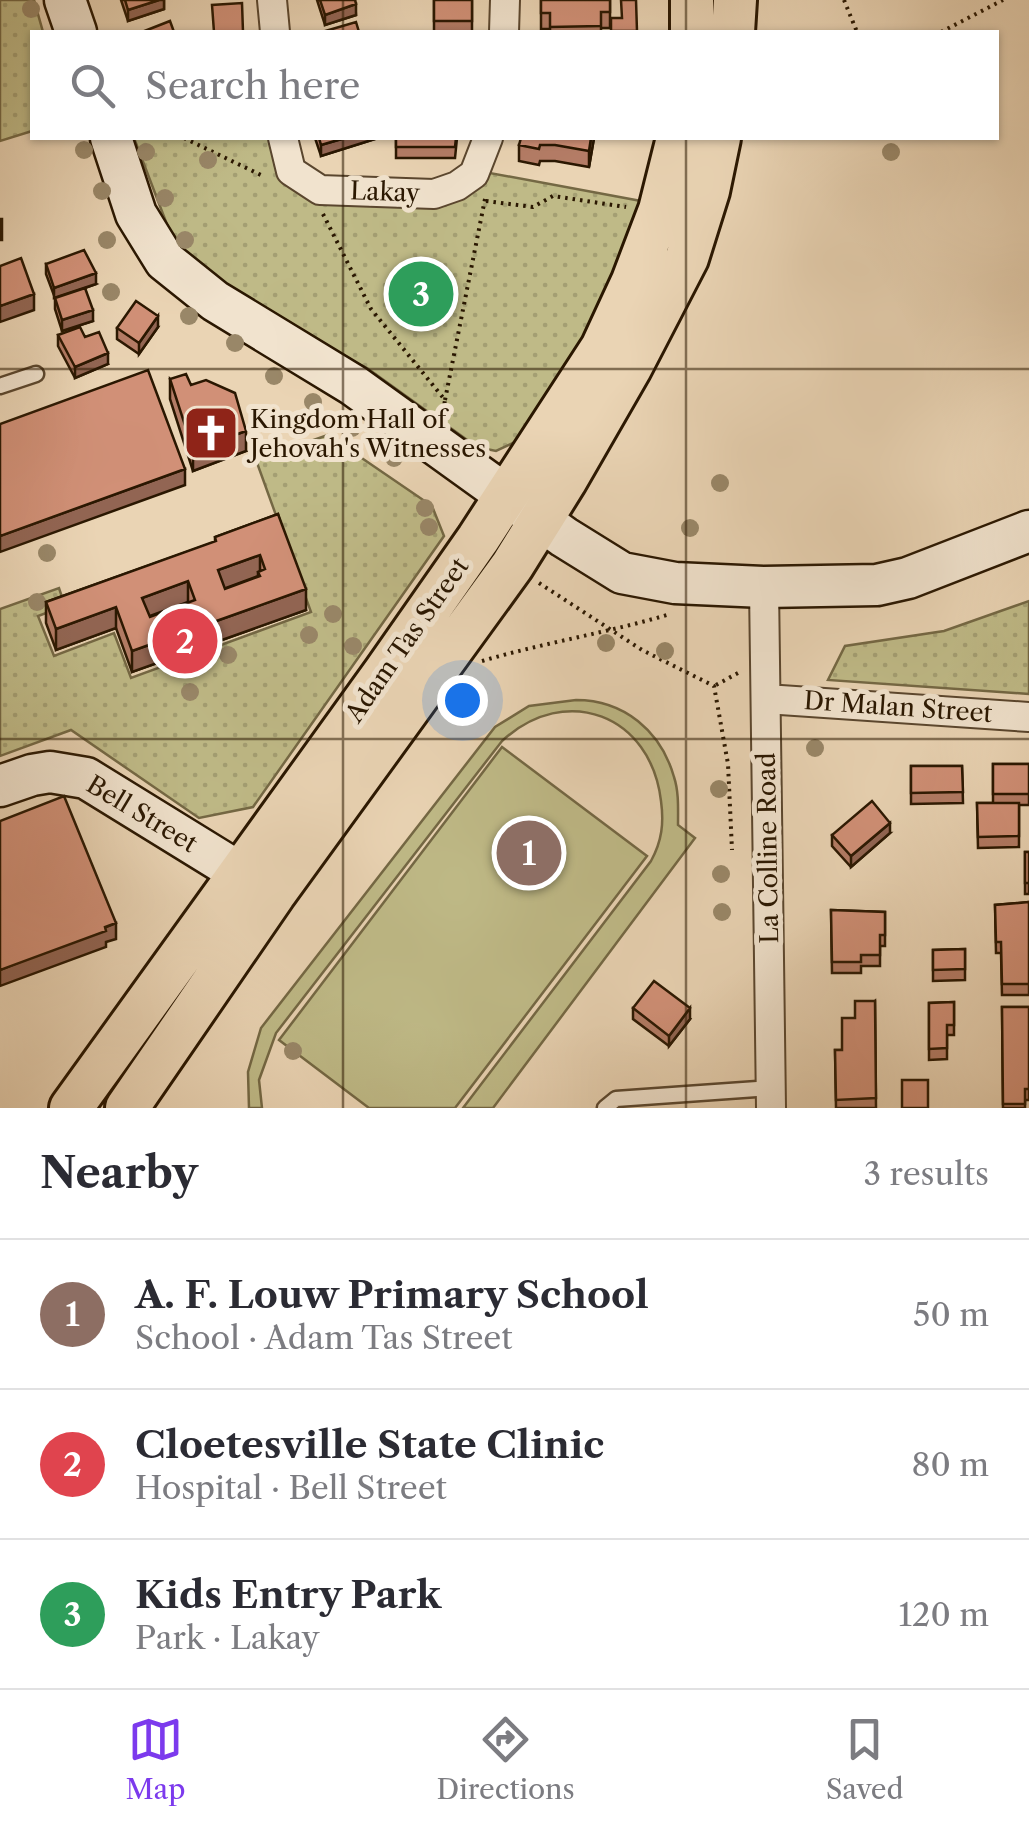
<!DOCTYPE html>
<meta charset="utf-8">
<style>
:root{--surface:#fff;--page:#f2f2f3;--text:#2b2b33;--muted:#7c7c81;--line:#e1e1e2;--accent:#7c3aed}
body{margin:0;font-family:"Libre Caslon Text",serif;background:var(--page);color:var(--text)}
.you{position:absolute;left:462px;top:700px;width:35px;height:35px;margin:-25px;border:8px solid #fff;border-radius:50%;background:#1a73e8;box-shadow:0 0 0 15px #1a73e833}
.badge{display:grid;place-items:center;width:65px;height:65px;border-radius:50%;background:var(--accent);color:#fff;font-size:32px;font-weight:700}
.pin{position:absolute;translate:-50% -50%;border:5px solid #fff;box-shadow:0 2px 10px #0006}
.list{margin:0;padding:0;list-style:none}
h2{display:flex;justify-content:space-between;align-items:center;height:130px;margin:0;padding:0 40px;font-size:42px}
h2 small{font-size:32px;font-weight:400;color:var(--muted)}
.list li{display:grid;grid-template-columns:65px 1fr auto;gap:30px;align-items:center;box-sizing:border-box;height:150px;padding:0 40px;border-top:2px solid var(--line)}
.list b{display:block;font-size:38px;white-space:nowrap}
.list p{margin:0;font-size:32px;white-space:nowrap;color:var(--muted)}
.list em{font-size:32px;font-style:normal;color:var(--muted)}
.icon{flex:none;width:55px;height:55px;fill:none;stroke:currentColor;stroke-width:2;stroke-linecap:round;stroke-linejoin:round}
.map{position:relative;flex:none;width:1029px;height:1108px;overflow:hidden}
.search{position:absolute;background:var(--surface);box-shadow:0 2px 8px #0004;left:30px;right:30px;top:30px;height:110px;display:flex;align-items:center;gap:25px;box-sizing:border-box;padding:0 35px;border-radius:0px;color:var(--muted);font-size:38px}
.sheet{height:580px;background:var(--surface)}
nav{display:flex;justify-content:space-around;align-items:center;box-sizing:border-box;height:140px;border-top:2px solid var(--line);background:var(--surface);font-size:28px;color:var(--muted)}
nav a{display:grid;justify-items:center;gap:5px}
nav .on{color:var(--accent)}
.map>svg:first-child{display:block}
</style>
<div class="map">
<svg width="1029" height="1108" viewBox="0 0 1029 1108">
<defs>
<pattern id="grass-dots" width="8" height="8" patternUnits="userSpaceOnUse" patternTransform="scale(2.5)"><rect width="8" height="8" fill="#bfba87"/><path d="M2 2h.1M6 6h.1" fill="none" stroke="#a49f73" stroke-width="1.8" stroke-linecap="round"/></pattern>
</defs>
<rect width="100%" height="100%" fill="#ead4b4"/>
<filter id="stains"><feTurbulence type="fractalNoise" baseFrequency=".002" numOctaves="4"/><feColorMatrix values="0 0 0 0 .2 0 0 0 0 .09 0 0 0 0 .02 0 0 0 .5 -.17"/></filter>
<radialGradient id="worn" r=".72"><stop offset=".6" stop-color="#630" stop-opacity="0"/><stop offset="1" stop-color="#630" stop-opacity=".3"/></radialGradient>
<path fill="url(#grass-dots)" stroke="#746844" stroke-width="2.5" d="M0,0H34L43,32H32V131L0,141Z
M134,138H270L275,166L288,184L475,190L490,173L641,201L594,321L553,389L515,442L496,451L477,447L367,368L293,332L198,268L171,235Z
M328,435L432,506L444,536L253,807L199,818L71,730L0,756V609L59,588L65,606L38,616L54,656L114,633L131,678L311,612L256,460Z
M1029,601V694L828,680L845,646L944,631Z"/>
<path fill="#bfba87" stroke="#746844" stroke-width="2.5" d="M576,700C624,700 661,731 674,777C679,792 678,809 678,825L695,838L493,1108H463L651,861C662,841 664,823 661,801C651,715 566,682 502,741L276,1033L259,1080L262,1108H249L248,1072L261,1028L495,727L529,706Z
M502,747L647,856L455,1108H369L279,1040Z"/>
<g fill="none" stroke-linecap="round" stroke-linejoin="round">
<g stroke="#5a462e" stroke-width="19">
<path id="lane" d="M0,386L36,374
M605,1108L616,1099L771,1088"/>
</g>
<g stroke="#5a462e" stroke-width="32">
<path id="street" d="M272,0L275,32
M504,32L505,0
M283,138L291,171L320,190L434,194L457,186L474,174L488,138
M764,587L771,1108
M766,699L1029,717"/>
</g>
<g stroke="#2a1701" stroke-width="45">
<path id="secondary" d="M65,0L76,32
M111,138L136,214L165,261L215,301L353,385L564,537L622,573L675,583L764,587L877,585L908,578L1029,531
M0,786L32,775L50,772L86,778L266,889"/>
</g>
<g stroke="#2a1701" stroke-width="48">
<path id="primary" d="M692,0V32
M733,32L735,0
M71,1108L385,672L478,539L602,348L633,281L660,210L678,138
M127,1108L274,894L512,566L565,481L630,368L687,258L708,191L719,138"/>
</g>
<path stroke="#2a1701" stroke-width="4" stroke-dasharray="2.5 5" stroke-linecap="butt" d="M844,0L857,32
M941,32L1003,0
M184,138L265,177
M486,201L533,207L553,196L626,207
M323,214L371,309L445,400L443,412
M445,400L485,199
M539,583L642,650L714,686L728,764L732,850
M482,661C543,643 606,633 667,615
M716,685L738,673"/>
<use href="#lane" stroke="#f1e3ce" stroke-width="14"/>
<use href="#street" stroke="#f1e3ce" stroke-width="28"/>
<use href="#secondary" stroke="#f1e3ce" stroke-width="40"/>
<use href="#primary" stroke="#ead4b4" stroke-width="42"/>
</g>
<g fill="#998768">
<circle cx="31" cy="9" r="9"/>
<circle cx="84" cy="150" r="9"/>
<circle cx="146" cy="152" r="9"/>
<circle cx="891" cy="152" r="9"/>
<circle cx="208" cy="160" r="9"/>
<circle cx="102" cy="191" r="9"/>
<circle cx="165" cy="198" r="9"/>
<circle cx="107" cy="240" r="9"/>
<circle cx="185" cy="240" r="9"/>
<circle cx="111" cy="292" r="9"/>
<circle cx="189" cy="316" r="9"/>
<circle cx="235" cy="343" r="9"/>
<circle cx="274" cy="376" r="9"/>
<circle cx="313" cy="402" r="9"/>
<circle cx="352" cy="428" r="9"/>
<circle cx="394" cy="458" r="9"/>
<circle cx="720" cy="483" r="9"/>
<circle cx="425" cy="508" r="9"/>
<circle cx="429" cy="527" r="9"/>
<circle cx="690" cy="528" r="9"/>
<circle cx="47" cy="553" r="9"/>
<circle cx="37" cy="602" r="9"/>
<circle cx="333" cy="614" r="9"/>
<circle cx="309" cy="635" r="9"/>
<circle cx="606" cy="643" r="9"/>
<circle cx="353" cy="646" r="9"/>
<circle cx="665" cy="651" r="9"/>
<circle cx="228" cy="655" r="9"/>
<circle cx="190" cy="692" r="9"/>
<circle cx="815" cy="748" r="9"/>
<circle cx="719" cy="789" r="9"/>
<circle cx="721" cy="874" r="9"/>
<circle cx="722" cy="912" r="9"/>
<circle cx="293" cy="1051" r="9"/>
</g>
<path fill="#b47c66" stroke="#2a1701" stroke-width="2.5" fill-rule="evenodd" d="M121,0H164V9L128,21Z
M317,0H355L356,15L325,25Z
M434,0H472V32H434Z
M541,0H610V28H601V32H550V29H541Z
M315,138H378L321,156Z
M396,138H457L455,158H396Z
M594,138L589,167L555,161H540L539,165L519,161V145Z
M46,264L96,284L85,288L93,321L62,331L55,309V298L46,274Z
M158,327L139,354L117,339V328Z
M58,335L85,337L108,364L75,378L58,346Z
M170,379L246,451L193,471L170,399Z
M278,514L306,610L132,672L116,628L56,650L46,623V602L215,542V537ZM188,602L150,617V616Z
M993,764H1029V805H1019V847L978,848L977,803H993Z
M911,766H962L963,803L911,804Z
M890,833L851,867L832,846V835Z
M1025,852H1029V894H1025Z
M1029,902V995H1002L1001,953H996L995,905Z
M831,910L885,912V946H880V966H861V973H832Z
M965,949V980L933,981V950Z
M875,1001L876,1108H836L835,1050H842L855,1018Z
M954,1002V1035H947V1059L929,1060V1003Z
M1002,1007H1029V1100H1025V1108H1003Z
M633,1008L690,1019L669,1046L633,1019Z"/>
<path fill="#926553" stroke="#2a1701" stroke-width="2.5" d="M159,0H164V9L128,21V10Z
M356,4V15L325,25V15Z
M345,138H378L321,156V145Z
M591,138H594L589,167V151Z
M0,219H2V240H0Z
M96,273V284L54,298V288Z
M34,294V310L0,322V306Z
M93,310V321L62,331V320Z
M158,316V327L139,354V343Z
M108,353V364L75,378V367Z
M246,431V451L193,471V450Z
M185,469V485L0,552V536Z
M260,555V576L258,572V576L218,591V570Z
M188,581V602L142,619V598Z
M306,589V610L132,672V651Z
M116,607V628L56,650V629Z
M890,823V833L851,867V856Z
M116,923V939L106,942V947L0,986V970Z
M690,1008V1019L669,1046V1036Z"/>
<path fill="#d19077" stroke="#2a1701" stroke-width="2.5" fill-rule="evenodd" d="M125,0H159L128,10Z
M320,0H355L356,4L325,15Z
M434,0H472V21H434Z
M541,0H610V12H601V26L550,27V13H541Z
M621,0H636L637,31H611V18H622Z
M242,3L243,32H214L212,5Z
M170,21L174,32H142Z
M356,22L359,32H322Z
M319,138H345L321,145Z
M396,138H456L455,147H396Z
M521,138H591L589,151L555,145H540L539,149L519,145Z
M84,250L96,273L54,288L46,264Z
M21,258L34,294L0,306V266Z
M85,288L93,310L62,320L55,298Z
M136,301L158,316L139,343L117,328Z
M80,327L85,337L99,332L108,353L75,367L58,335Z
M148,370L185,469L0,536V424Z
M186,374L191,385L206,380L235,393L246,431L193,450L170,379Z
M278,514L306,589L132,651L116,607L56,629L46,602L216,541L215,537ZM260,555L265,569L258,572L260,576L225,589L218,570ZM188,581L195,600L150,617L142,598Z
M993,764H1029V794H993Z
M911,766H962L963,792L911,793Z
M64,796L116,923L105,927L106,931L0,970V821Z
M872,801L890,823L851,856L832,835Z
M977,803H1019V836L978,837Z
M1025,852H1029V883H1025Z
M1029,902V984H1002L1001,942H996L995,905Z
M831,910L885,912V935H880V955H861V962H832Z
M965,949V969L933,970V950Z
M654,981L690,1008L669,1036L633,1008Z
M855,1001H875L876,1098L836,1100L835,1050H842V1018H855Z
M954,1002V1025H947V1048L929,1049V1003Z
M1002,1007H1029V1089H1025V1104H1003Z
M902,1080H928V1108H902Z"/>
<path fill="none" stroke="#2a1701" stroke-width="2.5" stroke-opacity="0.55" d="M343,0V32M686,0V32M343,138V1108M686,138V1108M0,369H1029M0,739H1029"/>
<defs>
<g id="church-square" transform="scale(2.875)"><rect x="-9" y="-9" width="18" height="18" rx="4" fill="#8f2418" stroke="#f1e3ce"/><path d="M-1.2-6h2.4v3.5h3.3v2.4h-3.3V6h-2.4V-.1h-3.3v-2.4h3.3Z" fill="#fff"/></g>
</defs>
<g fill-rule="evenodd">
<use href="#church-square" x="211" y="433"/>
</g>
<g text-anchor="middle" dominant-baseline="central" stroke-width="10" stroke-linejoin="round" paint-order="stroke">
<g font-size="25" fill="#2a1701" stroke="#f1e3ce">
<text transform="translate(385 192) rotate(2)">Lakay</text>
<text transform="translate(407 640) rotate(-55)">Adam Tas Street</text>
<text transform="translate(898 707) rotate(4)">Dr Malan Street</text>
<text transform="translate(142 814) rotate(31)">Bell Street</text>
<text transform="translate(768 848) rotate(-91)">La Colline Road</text>
</g>
<g font-size="25" fill="#2a1701" stroke="#f1e3ce" text-anchor="start">
<text x="250" y="419">Kingdom Hall of<tspan x="250" dy="29">Jehovah's Witnesses</tspan></text>
</g>
</g>
<rect width="100%" height="100%" filter="url(#stains)"/>
<rect width="100%" height="100%" fill="url(#worn)"/>
</svg>
<div class="you"></div>
<div class="pin badge" style="left:529px;top:853px;background:#8d6e63">1</div>
<div class="pin badge" style="left:185px;top:641px;background:#e0444e">2</div>
<div class="pin badge" style="left:421px;top:294px;background:#2e9e5b">3</div>
<div class="search"><svg class="icon" aria-label="search" viewBox="0 0 24 24"><circle cx="10" cy="10" r="6"/><path d="M15 15l6 6"/></svg>Search here</div>
</div>
<section class="sheet">
<h2>Nearby<small>3 results</small></h2>
<ul class="list">
<li><span class="badge" style="background:#8d6e63">1</span><div><b>A. F. Louw Primary School</b><p>School · Adam Tas Street</p></div><em>50 m</em></li>
<li><span class="badge" style="background:#e0444e">2</span><div><b>Cloetesville State Clinic</b><p>Hospital · Bell Street</p></div><em>80 m</em></li>
<li><span class="badge" style="background:#2e9e5b">3</span><div><b>Kids Entry Park</b><p>Park · Lakay</p></div><em>120 m</em></li>
</ul>
</section>
<nav>
<a class="on"><svg class="icon" aria-label="map" viewBox="0 0 24 24"><path d="M3 6l6-2 6 2 6-2v14l-6 2-6-2-6 2zM9 4v14M15 6v14"/></svg>Map</a>
<a><svg class="icon" aria-label="directions" viewBox="0 0 24 24"><path d="M12 3l9 9-9 9-9-9zM9 14v-3h6M13 9l2 2-2 2"/></svg>Directions</a>
<a><svg class="icon" aria-label="saved" viewBox="0 0 24 24"><path d="M7 4h10v16l-5-4-5 4z"/></svg>Saved</a>
</nav>
